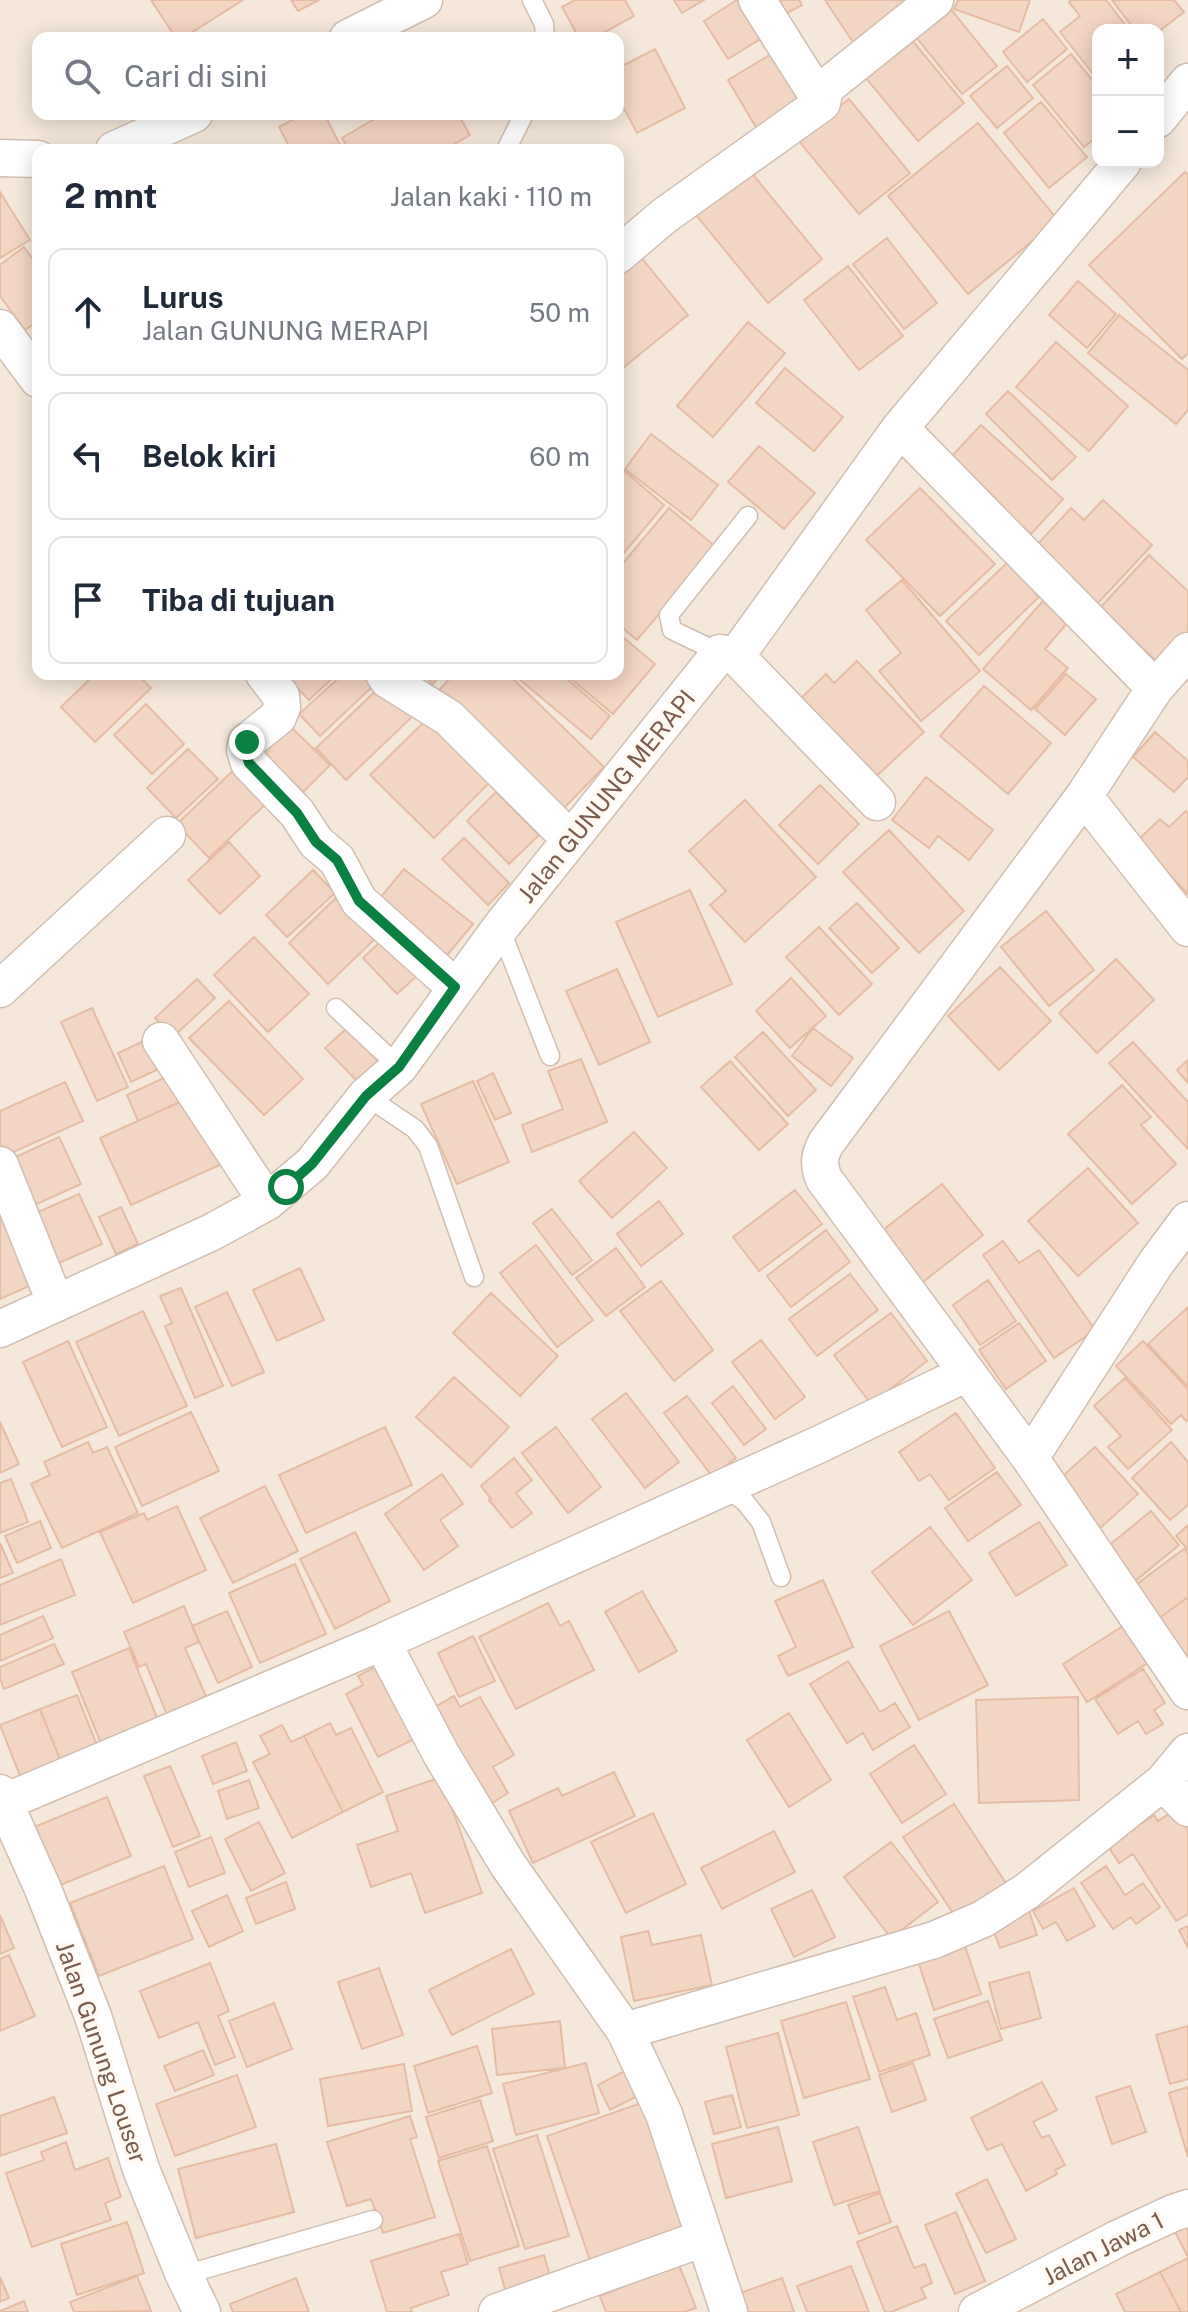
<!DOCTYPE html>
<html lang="id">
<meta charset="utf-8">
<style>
:root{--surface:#fff;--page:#f2f2f3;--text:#1f2937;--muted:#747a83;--line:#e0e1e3}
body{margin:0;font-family:"Public Sans",sans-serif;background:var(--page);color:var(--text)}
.controls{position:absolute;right:24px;top:24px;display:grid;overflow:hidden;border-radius:16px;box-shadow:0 4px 20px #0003}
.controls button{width:72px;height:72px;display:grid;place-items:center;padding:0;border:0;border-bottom:2px solid var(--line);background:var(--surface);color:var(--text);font:40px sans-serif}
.stop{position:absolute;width:24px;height:24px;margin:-18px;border:6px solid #0b8043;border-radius:50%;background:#fff}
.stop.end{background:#0b8043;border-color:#fff;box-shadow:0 2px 8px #0008}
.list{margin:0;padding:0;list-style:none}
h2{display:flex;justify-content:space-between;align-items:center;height:104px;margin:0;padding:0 32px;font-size:34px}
h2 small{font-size:26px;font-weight:400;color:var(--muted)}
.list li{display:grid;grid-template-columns:52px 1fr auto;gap:24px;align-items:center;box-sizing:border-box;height:128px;margin:0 16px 16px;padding:0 16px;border:2px solid var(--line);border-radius:16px}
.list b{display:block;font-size:30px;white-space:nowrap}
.list p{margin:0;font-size:26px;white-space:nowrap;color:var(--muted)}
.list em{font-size:26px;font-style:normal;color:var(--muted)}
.icon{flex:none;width:44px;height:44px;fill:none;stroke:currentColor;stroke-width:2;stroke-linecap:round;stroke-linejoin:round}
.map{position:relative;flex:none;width:1188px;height:2312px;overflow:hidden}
.search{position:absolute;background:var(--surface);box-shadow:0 4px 20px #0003;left:32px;top:32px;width:592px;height:88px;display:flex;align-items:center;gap:20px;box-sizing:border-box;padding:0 28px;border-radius:16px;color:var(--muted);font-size:30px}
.panel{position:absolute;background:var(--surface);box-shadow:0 4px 20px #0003;left:32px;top:144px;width:592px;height:536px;border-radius:16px}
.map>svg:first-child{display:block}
</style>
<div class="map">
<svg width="1188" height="2312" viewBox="0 0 1188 2312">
<rect width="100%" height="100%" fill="#fdf6ec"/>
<path fill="#f5e8da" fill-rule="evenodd" d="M0,0H1188V2312H0ZM1098,30H1158V162H1098ZM38,38H618V114H38ZM38,150H618V674H38Z"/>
<path fill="#f3d5c3" stroke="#e6bba3" stroke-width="2" d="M151,0H243L183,38H176Z
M291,0H319L298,11Z
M575,0H625L634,16L594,38H579L562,7Z
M674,0H704L682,13Z
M737,0H750L770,33L728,59L704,21Z
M761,0H799L802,5L772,21Z
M825,0H931L857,48Z
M958,0H1030L1019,32L954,9Z
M1071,0H1106L1129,30H1098V80L1060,32L1080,16L1069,2Z
M1112,0H1174L1184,12L1158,32L1135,30Z
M949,7L997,66L962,94L915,36Z
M1043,19L1067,49L1027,82L1003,52Z
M911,39L964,103L918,141L865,77Z
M655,49L685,108L637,133L618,97V68Z
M778,50L807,99L757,129L728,80Z
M1071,54L1098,87V136L1084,147L1033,85Z
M1007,66L1033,98L997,128L970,96Z
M849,99L910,173L859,214L798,140Z
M1041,102L1087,157L1049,188L1004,133Z
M303,114H324L343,150H291L279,127Z
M383,114H458L470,135L444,150H349L342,138Z
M978,123L1058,220L968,294L888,196Z
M746,166L822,259L768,303L692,210Z
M1185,172L1188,175V353L1182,359L1089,265Z
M0,192L30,240L0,258Z
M887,238L937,303L904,329L853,264Z
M24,247L38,266V279L34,282L38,287V321L25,330L0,296V265Z
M636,251L688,315L618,372V265Z
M848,266L903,336L859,370L804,300Z
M1078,281L1116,314L1087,348L1049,315Z
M1119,315L1188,370V410L1176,424L1088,353Z
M748,322L785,353L713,437L677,406Z
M1056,342L1128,406L1089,451L1016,387Z
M785,368L843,417L814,451L756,403Z
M1008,391L1076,457L1052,480L986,414Z
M981,425L1063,499L1031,534L949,459Z
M651,434L718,485L691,520L625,469Z
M759,446L815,493L784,529L728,482Z
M621,468L664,505L618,560V472Z
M920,488L995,564L940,616L866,540Z
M1103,500L1152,545L1097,604L1035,547L1071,508L1084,520Z
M669,508L716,547L637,640L618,624V569Z
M1149,555L1188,591V638L1162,666L1099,609Z
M1007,563L1039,597L979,655L946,621Z
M902,580L980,671L921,721L879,671L901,653L866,610Z
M1043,601L1068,622L1045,649L1068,668L1031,710L983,669Z
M618,633L655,664L613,714L565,674H618Z
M857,661L924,732L870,782L796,703L826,674L834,683Z
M95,674H137L151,688L95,742L61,707Z
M284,674H337L309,700Z
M343,674H364L374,685L320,736L299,714Z
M422,674H442L433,684Z
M454,674H508L604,767L561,811L438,691Z
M513,674H561L610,716L591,739Z
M1066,674L1096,699L1065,735L1035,709Z
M385,682L416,713L346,780L316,748Z
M984,686L1051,743L1008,794L940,736Z
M146,704L184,744L152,774L114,735Z
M429,717L492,780L434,838L370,775Z
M289,725L330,765L303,792L262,752Z
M1155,732L1188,761V777L1174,792L1133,757Z
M188,749L218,779L176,818L147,788Z
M240,764L272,798L209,858L177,824Z
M926,777L993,830L969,860L938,836L929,848L892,820Z
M820,785L859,824L818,864L779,825Z
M496,792L539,835L509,864L467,821Z
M745,800L816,877L745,942L710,905L726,891L689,851Z
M1186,811L1188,814V894L1137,841L1160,819L1169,827Z
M889,830L964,911L919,953L843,872Z
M464,838L509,883L488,905L442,859Z
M229,842L260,876L220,914L188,880Z
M404,869L473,924L444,959L375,904Z
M313,870L335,893L287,937L266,915Z
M690,890L732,984L658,1017L616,922Z
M339,895L378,936L328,984L289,943Z
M857,903L899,948L872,973L829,928Z
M1046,911L1094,970L1049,1006L1001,947Z
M819,927L872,984L839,1015L786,957Z
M254,937L309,994L268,1032L214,975Z
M384,938L419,974L397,994L363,958Z
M1116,959L1154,1000L1097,1053L1059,1013Z
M1000,967L1051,1021L999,1070L948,1016Z
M617,969L650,1042L599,1065L566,991Z
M791,978L826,1016L790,1048L756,1011Z
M197,979L215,998L173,1037L155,1018Z
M229,1001L303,1079L264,1115L189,1038Z
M92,1008L128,1087L97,1101L61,1022Z
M347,1028L379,1062L358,1082L325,1048Z
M813,1028L853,1058L831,1086L792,1056Z
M763,1032L816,1090L788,1116L735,1057Z
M150,1038L163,1067L131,1082L118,1053Z
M1133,1042L1188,1102V1149L1109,1063Z
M581,1059L607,1122L532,1152L522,1125L563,1109L548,1071Z
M1188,1060V1083L1177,1070Z
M730,1061L788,1124L759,1150L701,1087Z
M179,1071L191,1097L138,1121L127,1095Z
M493,1073L511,1113L495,1120L477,1081Z
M473,1081L509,1162L457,1184L421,1104Z
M65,1082L83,1121L2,1157L0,1152V1111Z
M1122,1085L1151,1117L1141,1125L1176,1164L1132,1204L1068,1134Z
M191,1097L222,1164L131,1205L100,1138Z
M634,1132L667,1168L612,1218L579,1181Z
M59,1137L81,1184L28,1208L7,1161Z
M1088,1168L1138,1223L1078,1276L1028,1221Z
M942,1184L983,1235L914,1289L873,1238Z
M795,1190L822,1224L759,1271L733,1237Z
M79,1194L102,1244L52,1266L29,1216Z
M659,1201L683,1234L641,1266L617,1234Z
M121,1207L138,1244L116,1254L99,1217Z
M552,1209L592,1260L572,1275L533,1223Z
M0,1210L34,1284L0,1299Z
M826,1230L850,1262L791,1307L767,1276Z
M1003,1241L1019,1263L1039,1250L1095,1330L1054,1358L983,1255Z
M536,1245L593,1320L557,1347L500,1273Z
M616,1248L645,1287L606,1316L576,1278Z
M300,1268L324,1320L277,1341L253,1290Z
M850,1274L878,1310L817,1356L789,1319Z
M988,1280L1016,1321L980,1345L953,1305Z
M661,1281L713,1350L674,1381L620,1311Z
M181,1288L223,1386L195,1398L165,1326L172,1323L160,1296Z
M227,1292L264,1372L232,1386L195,1307Z
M491,1293L558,1356L520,1396L453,1333Z
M1188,1307V1387L1148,1344Z
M143,1311L187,1406L119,1436L76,1342Z
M891,1313L927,1361L871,1404L834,1355Z
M1019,1323L1046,1361L1006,1389L979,1350Z
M761,1340L805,1397L775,1419L732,1362Z
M68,1341L107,1427L62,1447L23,1362Z
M1143,1341L1188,1389V1419L1186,1421L1181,1415L1171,1424L1116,1366Z
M454,1377L509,1427L471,1467L416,1417Z
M1125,1378L1172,1430L1128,1469L1108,1447L1121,1436L1094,1406Z
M733,1386L766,1429L744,1445L712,1403Z
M626,1393L679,1462L645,1488L592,1419Z
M687,1396L736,1458L712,1476L664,1413Z
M191,1412L219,1471L142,1506L115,1447Z
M956,1413L995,1468L949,1500L930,1474L919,1481L899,1452Z
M0,1422L19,1464L0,1473Z
M385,1427L412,1485L306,1533L279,1475Z
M556,1427L601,1487L568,1513L522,1453Z
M88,1442L93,1453L107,1447L138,1513L62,1548L31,1484L50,1475L44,1462Z
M1171,1442L1188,1462V1505L1170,1520L1132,1478Z
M1095,1447L1138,1494L1098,1530L1055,1483Z
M514,1458L532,1480L516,1493L532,1513L512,1528L489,1500L491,1499L481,1486Z
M997,1472L1021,1505L968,1541L945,1508Z
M442,1474L463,1504L440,1520L458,1546L424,1570L385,1514Z
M11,1479L28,1522L0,1533V1483Z
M265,1486L298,1551L233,1583L200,1518Z
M177,1506L206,1570L133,1603L100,1532L144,1513L147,1520Z
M1151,1511L1179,1545L1135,1581L1107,1547Z
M40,1521L51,1548L17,1563L5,1536Z
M1039,1522L1067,1565L1016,1596L989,1553Z
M1188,1525V1550L1176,1536Z
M930,1527L972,1580L913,1625L872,1572Z
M355,1532L390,1601L335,1629L300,1559Z
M0,1543L13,1573L0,1578Z
M1184,1549L1188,1554V1597L1158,1619L1133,1587Z
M61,1559L75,1595L0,1625V1585Z
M295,1564L326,1634L260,1663L229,1593Z
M823,1580L853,1647L788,1676L778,1656L796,1647L775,1601Z
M642,1591L677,1651L639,1672L605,1612Z
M1188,1597V1659L1158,1619Z
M548,1603L560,1626L569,1621L594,1670L516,1709L479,1637Z
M184,1606L199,1642L185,1648L208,1701L168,1717L146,1664L139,1667L124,1632Z
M227,1611L252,1667L218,1683L192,1626Z
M949,1611L988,1685L919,1720L880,1646Z
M43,1616L53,1638L0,1661V1635Z
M1126,1624L1151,1661L1087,1702L1063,1664Z
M473,1636L495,1681L459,1697L438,1653Z
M54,1644L64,1664L4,1689L0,1679V1667Z
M129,1648L159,1723L102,1746L72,1672Z
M848,1661L880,1712L895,1703L910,1727L873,1750L863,1733L847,1743L810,1684Z
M381,1664L418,1737L378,1757L346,1694L363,1685L358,1676Z
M1143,1669L1165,1703L1154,1710L1163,1724L1146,1734L1138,1721L1118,1734L1095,1699Z
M77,1695L98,1748L61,1762L40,1709Z
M454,1696L460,1707L480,1697L514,1755L493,1767L508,1793L487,1806L430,1710Z
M1078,1697L1079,1800L979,1803L976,1700Z
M40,1709L61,1762L21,1778L0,1725Z
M789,1713L831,1780L789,1807L747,1740Z
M330,1723L336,1735L351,1728L383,1792L343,1812L304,1736Z
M282,1725L291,1742L304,1736L343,1812L292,1838L253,1762L270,1754L260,1736Z
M236,1742L247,1771L213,1784L202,1756Z
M914,1745L946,1794L902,1823L870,1774Z
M170,1766L200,1836L173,1847L144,1776Z
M614,1772L635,1816L533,1863L509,1811L558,1788L562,1796Z
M441,1777L482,1893L425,1913L411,1873L371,1887L357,1845L398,1831L386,1796Z
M249,1780L259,1808L227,1819L218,1791Z
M107,1797L131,1856L58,1886L34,1827Z
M954,1804L1013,1894L962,1927L903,1837Z
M1175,1810L1188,1830V1914L1176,1921L1133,1854L1119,1863L1104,1840L1131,1830L1154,1815L1158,1821Z
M653,1813L686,1884L626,1913L591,1842Z
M259,1822L285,1873L251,1891L225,1839Z
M774,1831L795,1872L722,1909L701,1868Z
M211,1837L225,1873L189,1887L175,1852Z
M891,1842L938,1902L891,1938L844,1877Z
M164,1866L193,1939L99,1976L70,1903Z
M1106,1866L1125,1895L1143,1883L1160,1907L1136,1924L1131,1917L1113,1929L1081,1883Z
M286,1882L295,1909L256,1924L246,1898Z
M1074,1888L1095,1926L1067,1941L1056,1922L1043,1929L1033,1911Z
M812,1890L835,1937L794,1957L771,1909Z
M227,1895L243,1931L209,1947L192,1911Z
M1028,1908L1037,1935L1000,1948L990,1921Z
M0,1915L14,1948L0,1954Z
M1188,1926V1948L1179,1930Z
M648,1931L652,1945L701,1935L712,1985L634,2001L621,1937Z
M962,1937L981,1994L934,2010L915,1952Z
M511,1949L534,1994L452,2035L429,1990Z
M9,1955L35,2016L0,2031V1959Z
M210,1963L229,2011L218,2016L235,2057L215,2065L198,2022L159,2038L140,1991Z
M379,1968L403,2035L362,2049L338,1982Z
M1029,1972L1041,2018L1001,2029L989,1983Z
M885,1987L897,2020L916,2013L930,2055L879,2072L853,1997Z
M988,2001L1002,2040L948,2058L934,2019Z
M846,2002L870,2079L804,2098L781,2021Z
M274,2003L292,2049L247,2067L229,2021Z
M560,2021L565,2068L497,2075L492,2029Z
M1188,2026V2079L1170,2084L1156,2035Z
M778,2033L799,2115L747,2128L726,2047Z
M477,2046L492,2093L428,2113L414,2066Z
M203,2050L214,2075L175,2091L164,2066Z
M586,2063L599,2113L516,2135L503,2084Z
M913,2063L926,2100L892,2112L879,2075Z
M404,2064L412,2111L328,2126L320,2079Z
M632,2067L645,2092L610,2110L598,2085Z
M237,2075L256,2127L175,2156L156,2104Z
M1042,2082L1057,2110L1033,2122L1042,2138L1049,2135L1065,2165L1055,2170L1057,2174L1026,2191L1002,2144L987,2150L971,2118Z
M1130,2086L1146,2132L1112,2144L1096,2097Z
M1188,2087V2157L1169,2093Z
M732,2095L741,2127L714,2134L705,2102Z
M54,2097L67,2133L0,2156V2116Z
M480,2100L493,2141L439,2158L426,2117Z
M644,2102L689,2230L591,2263L547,2136Z
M410,2116L417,2137L410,2139L435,2217L383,2233L371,2199L347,2206L327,2142Z
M778,2127L792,2181L726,2198L712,2144Z
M858,2127L880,2191L834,2205L813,2142Z
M537,2135L569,2236L525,2249L493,2149Z
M66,2142L75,2170L108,2158L121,2197L105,2203L111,2220L32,2247L6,2173L44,2160L41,2152Z
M276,2144L294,2212L196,2238L178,2169Z
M487,2146L519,2246L470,2261L438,2161Z
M987,2179L1016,2239L986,2253L956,2194Z
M880,2193L891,2222L859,2234L848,2205Z
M956,2212L985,2281L955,2294L925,2225Z
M127,2222L144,2273L77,2295L61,2244Z
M1188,2225V2257L1175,2232Z
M897,2226L914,2268L925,2264L932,2283L921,2288L926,2298L891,2312H885L857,2242Z
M459,2234L468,2264L441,2272L449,2295L411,2308L412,2312H387L371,2261Z
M544,2255L553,2287L508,2300L499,2268Z
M1188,2258V2312H1181L1160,2272Z
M679,2265L696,2308L684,2312H606L600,2296Z
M851,2266L869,2312H807L797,2286Z
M1160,2272L1181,2312H1125L1116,2294Z
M137,2276L151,2311L74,2312L70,2302Z
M0,2277L9,2298L0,2302Z
M296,2278L309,2312H233L230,2304Z
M782,2278L794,2312H738L732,2296Z
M24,2301L28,2312H0V2311Z"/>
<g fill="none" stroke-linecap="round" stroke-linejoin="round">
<g stroke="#d1beb0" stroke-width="21">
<path id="service" d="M532,0L544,24L545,38
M506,150L524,114
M720,653L672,630L669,615L748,516
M500,928L550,1056
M336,1008L399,1067
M366,1096L415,1129L428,1146L474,1277
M724,1486L745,1502L761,1522L781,1577
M184,2275L373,2220"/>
</g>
<g stroke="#d1beb0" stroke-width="39">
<path id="minor" d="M757,0L822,103
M348,38L424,0
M1158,119L1188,82
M114,150L194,114
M0,158L38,159
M618,255L664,216L822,103L825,88L935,0
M0,328L38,379
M900,428L1155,688
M1188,651L1155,688L1084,796L826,1143C819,1156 818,1164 824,1179L1030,1458L1188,1691
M736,656L877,802
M264,674L281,696L282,707L278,717L247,742L245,750L249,763L297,813L316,842L337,860L359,901L455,987
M384,674L388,680L449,718L570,839
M1084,796L1188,928
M0,989L167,835
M161,1041L267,1202
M0,1165L55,1302
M0,1329L212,1232L267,1202L312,1164L366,1096L399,1067L500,928L720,653L736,656L900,428L1123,162
M1030,1458L1156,1263L1188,1220
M382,1642L441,1754L508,1865L625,2031L664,2114L729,2312
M1163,1782L1188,1808
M0,1793L43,1889L93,2016L141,2169L184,2275L202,2312
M0,1804L382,1642L820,1444L967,1373
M625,2031L934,1940L983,1919L1027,1891L1163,1782L1188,1752
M497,2312L704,2238
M977,2312L1117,2239L1173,2213L1188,2208"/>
</g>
<use href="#service" stroke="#fff" stroke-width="18"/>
<use href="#minor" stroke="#fff" stroke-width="36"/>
</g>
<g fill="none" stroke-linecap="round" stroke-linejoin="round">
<path stroke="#0b8043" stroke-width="10" d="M247,742L245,750L249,763L297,813L316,842L337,860L359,901L455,987L399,1067L366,1096L312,1164L286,1187"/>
</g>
<g text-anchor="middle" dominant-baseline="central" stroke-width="7" stroke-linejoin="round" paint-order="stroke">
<g font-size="24" fill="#7a5c4d" stroke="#fffaf3">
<text transform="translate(606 796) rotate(-51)">Jalan GUNUNG MERAPI</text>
<text transform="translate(102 2052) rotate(71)">Jalan Gunung Louser</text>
<text transform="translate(1103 2248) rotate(-27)">Jalan Jawa 1</text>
</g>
</g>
</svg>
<div class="controls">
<button>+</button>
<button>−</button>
</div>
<div class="stop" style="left:286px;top:1187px"></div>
<div class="stop end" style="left:247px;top:742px"></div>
<div class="search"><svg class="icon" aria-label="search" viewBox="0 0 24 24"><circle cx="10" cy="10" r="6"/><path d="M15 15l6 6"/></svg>Cari di sini</div>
<section class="panel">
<h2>2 mnt<small>Jalan kaki · 110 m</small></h2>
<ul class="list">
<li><svg class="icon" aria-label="ahead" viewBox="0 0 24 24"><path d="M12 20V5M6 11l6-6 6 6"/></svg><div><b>Lurus</b><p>Jalan GUNUNG MERAPI</p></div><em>50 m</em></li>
<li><svg class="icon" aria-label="left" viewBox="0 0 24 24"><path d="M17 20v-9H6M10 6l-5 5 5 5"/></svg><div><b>Belok kiri</b></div><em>60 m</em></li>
<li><svg class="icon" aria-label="arrive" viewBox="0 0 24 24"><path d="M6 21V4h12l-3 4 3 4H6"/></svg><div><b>Tiba di tujuan</b></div></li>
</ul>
</section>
</div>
